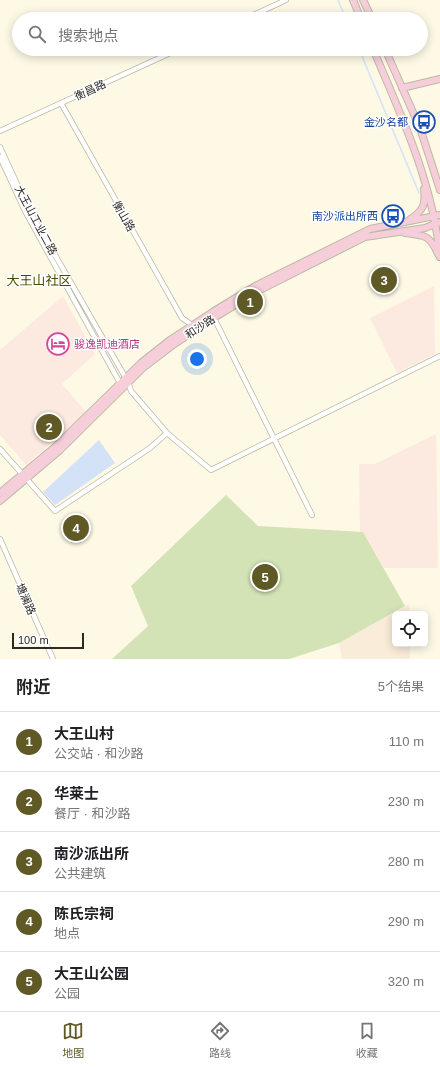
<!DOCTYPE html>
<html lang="zh">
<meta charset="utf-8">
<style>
:root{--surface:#fff;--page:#f2f2f2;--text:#202124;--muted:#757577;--line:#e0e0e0;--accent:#5e5925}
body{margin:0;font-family:Arial,"Noto Sans SC",sans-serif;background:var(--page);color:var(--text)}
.controls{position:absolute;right:12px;bottom:12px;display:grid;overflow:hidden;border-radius:6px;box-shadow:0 2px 10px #0003}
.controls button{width:36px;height:36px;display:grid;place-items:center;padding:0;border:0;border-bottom:1px solid var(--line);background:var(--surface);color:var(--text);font:20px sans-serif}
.scale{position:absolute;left:12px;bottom:10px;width:72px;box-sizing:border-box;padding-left:4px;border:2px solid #2c2a23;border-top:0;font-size:11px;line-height:14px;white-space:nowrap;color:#2c2a23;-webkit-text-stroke:3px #fff;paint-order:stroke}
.you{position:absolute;left:197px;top:359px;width:14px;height:14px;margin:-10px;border:3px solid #fff;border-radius:50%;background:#1a73e8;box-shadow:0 0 0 6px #1a73e833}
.badge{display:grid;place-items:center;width:26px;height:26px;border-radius:50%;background:var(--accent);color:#fff;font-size:13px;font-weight:700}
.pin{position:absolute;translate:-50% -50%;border:2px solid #fff;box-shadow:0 1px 4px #0006}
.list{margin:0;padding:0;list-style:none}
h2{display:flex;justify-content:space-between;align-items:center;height:52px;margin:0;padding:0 16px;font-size:17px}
h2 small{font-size:13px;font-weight:400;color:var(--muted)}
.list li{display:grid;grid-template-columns:26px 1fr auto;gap:12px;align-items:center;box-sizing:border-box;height:60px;padding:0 16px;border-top:1px solid var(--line)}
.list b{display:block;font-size:15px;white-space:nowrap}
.list p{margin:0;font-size:13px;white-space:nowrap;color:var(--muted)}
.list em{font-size:13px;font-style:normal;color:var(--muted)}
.icon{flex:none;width:22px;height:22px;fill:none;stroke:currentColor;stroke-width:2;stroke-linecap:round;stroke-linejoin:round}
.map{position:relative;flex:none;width:440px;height:659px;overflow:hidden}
.search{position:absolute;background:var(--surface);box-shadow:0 2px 10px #0003;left:12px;right:12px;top:12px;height:44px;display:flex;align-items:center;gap:10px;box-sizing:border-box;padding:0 14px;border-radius:22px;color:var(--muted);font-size:15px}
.sheet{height:352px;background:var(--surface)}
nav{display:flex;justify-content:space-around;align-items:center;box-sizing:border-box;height:56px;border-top:1px solid var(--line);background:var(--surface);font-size:11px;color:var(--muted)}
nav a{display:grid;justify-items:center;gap:2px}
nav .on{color:var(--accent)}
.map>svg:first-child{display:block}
</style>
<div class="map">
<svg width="440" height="659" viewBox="0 0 440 659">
<rect width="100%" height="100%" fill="#fdf9e5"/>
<path fill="#fceae0" d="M434,286L435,354L397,373L370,318Z
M63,296L95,354L62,384L87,413L26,465L0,435V350Z
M436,434L438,568H384L363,532H360L359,464H375Z"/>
<path fill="#f9ecd8" d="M409,604L410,614H395V644H410V659H342L339,643Z"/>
<path fill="#d4e3b6" d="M226,495L258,526L363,532L405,606L339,643L289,659H112L148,626L131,586Z"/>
<path fill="#d4e2f7" d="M99,440L115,463L55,505L43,492Z"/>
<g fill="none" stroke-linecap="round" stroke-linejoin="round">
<path stroke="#d4e2f7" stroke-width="1.5" d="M338,0L346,19
M359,49L419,193"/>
<g stroke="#bcb8a5" stroke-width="6">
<path id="street" d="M245,19L286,0
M61,103L182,318L192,325
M0,131L179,49
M0,147L28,208L128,382L131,391L167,433L211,470L440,356
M0,157L25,211L121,385
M213,316L312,515
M0,449L55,511L150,448L167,433
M0,539L53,659"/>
</g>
<g stroke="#bcb8a5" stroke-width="8">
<path id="secondary" d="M353,0L361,19
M363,0L372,19
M373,49C402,117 433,183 440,257
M385,49L420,128L440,190
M402,88L440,79
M409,220C423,211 426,205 424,189
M405,233C424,235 430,235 438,254
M0,493L55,447L141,363L170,340L214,311L257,285L370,229L440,215
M0,501L59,451L144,367L173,345L217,316L260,290L365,237L425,228L440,222"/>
</g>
<use href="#street" stroke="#fff" stroke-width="4.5"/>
<use href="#secondary" stroke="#f5ceda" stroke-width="6"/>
</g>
<defs>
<g id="bus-ring" transform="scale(1.15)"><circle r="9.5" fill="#fff" stroke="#1a4fb4" stroke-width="1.5"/><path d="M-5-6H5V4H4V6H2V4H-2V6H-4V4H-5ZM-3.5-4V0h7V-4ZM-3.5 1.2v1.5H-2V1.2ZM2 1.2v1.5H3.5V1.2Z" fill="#1a4fb4"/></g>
<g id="hotel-ring" transform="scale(1.15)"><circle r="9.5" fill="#fff" stroke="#d1479c" stroke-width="1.5"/><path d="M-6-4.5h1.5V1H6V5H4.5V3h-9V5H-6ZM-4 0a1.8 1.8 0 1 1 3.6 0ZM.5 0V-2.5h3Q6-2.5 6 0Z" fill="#d1479c"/></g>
</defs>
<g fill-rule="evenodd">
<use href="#bus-ring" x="424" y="122"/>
<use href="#bus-ring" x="393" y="216"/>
<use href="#hotel-ring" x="58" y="344"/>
</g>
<g text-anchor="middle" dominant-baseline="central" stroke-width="3" stroke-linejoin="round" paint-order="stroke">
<g font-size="11" fill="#2c2a23" stroke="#fff">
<text transform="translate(90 90) rotate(-25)">衡昌路</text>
<text transform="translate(124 216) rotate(60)">衡山路</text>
<text transform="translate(36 220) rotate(62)">大王山工业二路</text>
<text transform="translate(200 327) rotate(-33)">和沙路</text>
<text transform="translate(26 599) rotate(66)">塘澜路</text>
</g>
<g font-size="11" fill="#164399" stroke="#fff" text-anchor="end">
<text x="408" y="122">金沙名都</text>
<text x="378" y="216">南沙派出所西</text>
</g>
<g font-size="11" fill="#b23c85" stroke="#fff" text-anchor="start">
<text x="74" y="344">骏逸凯迪酒店</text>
</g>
<g font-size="13" fill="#4d4704" stroke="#fff">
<text x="39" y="280">大王山社区</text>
</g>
</g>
</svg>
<div class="controls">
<button><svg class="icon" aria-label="locate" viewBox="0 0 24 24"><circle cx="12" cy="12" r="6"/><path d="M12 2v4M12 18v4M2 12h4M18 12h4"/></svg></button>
</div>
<div class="scale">100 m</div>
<div class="you"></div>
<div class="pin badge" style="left:250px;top:302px">1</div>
<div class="pin badge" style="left:49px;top:427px">2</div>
<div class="pin badge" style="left:384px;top:280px">3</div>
<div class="pin badge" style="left:76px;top:528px">4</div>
<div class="pin badge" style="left:265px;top:577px">5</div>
<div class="search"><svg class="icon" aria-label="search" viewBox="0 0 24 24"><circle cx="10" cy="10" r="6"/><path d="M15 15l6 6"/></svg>搜索地点</div>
</div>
<section class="sheet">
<h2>附近<small>5个结果</small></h2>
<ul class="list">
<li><span class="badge">1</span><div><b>大王山村</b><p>公交站 · 和沙路</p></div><em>110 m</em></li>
<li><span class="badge">2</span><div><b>华莱士</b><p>餐厅 · 和沙路</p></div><em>230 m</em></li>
<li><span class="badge">3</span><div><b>南沙派出所</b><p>公共建筑</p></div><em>280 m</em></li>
<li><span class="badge">4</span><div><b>陈氏宗祠</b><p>地点</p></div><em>290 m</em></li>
<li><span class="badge">5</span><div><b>大王山公园</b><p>公园</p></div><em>320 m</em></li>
</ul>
</section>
<nav>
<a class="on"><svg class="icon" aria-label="map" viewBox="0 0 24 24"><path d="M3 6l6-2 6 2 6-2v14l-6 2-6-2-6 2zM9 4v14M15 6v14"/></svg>地图</a>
<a><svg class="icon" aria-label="directions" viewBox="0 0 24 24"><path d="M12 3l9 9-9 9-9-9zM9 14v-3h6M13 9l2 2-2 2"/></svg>路线</a>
<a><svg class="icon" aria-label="saved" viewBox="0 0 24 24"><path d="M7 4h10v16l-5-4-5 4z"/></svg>收藏</a>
</nav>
